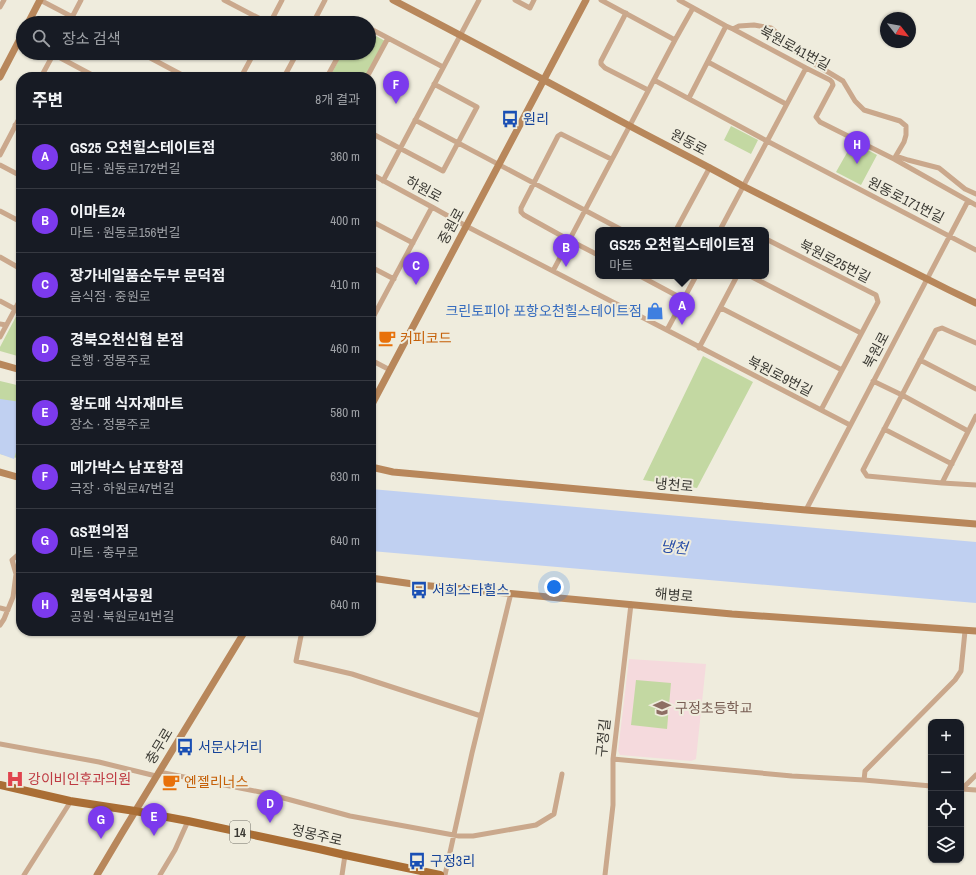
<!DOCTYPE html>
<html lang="ko">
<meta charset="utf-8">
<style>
:root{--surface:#171b24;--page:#242831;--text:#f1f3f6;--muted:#9ea1a6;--line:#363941;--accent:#7c3aed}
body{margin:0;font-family:"Archivo Narrow","Noto Sans KR",sans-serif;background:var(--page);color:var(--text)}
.controls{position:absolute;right:12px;bottom:12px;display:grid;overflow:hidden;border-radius:8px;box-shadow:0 1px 3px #0004}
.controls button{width:36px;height:36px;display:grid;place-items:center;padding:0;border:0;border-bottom:1px solid var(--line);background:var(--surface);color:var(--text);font:20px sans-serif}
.compass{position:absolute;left:880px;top:12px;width:36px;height:36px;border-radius:50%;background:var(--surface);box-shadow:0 1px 3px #0004;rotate:121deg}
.you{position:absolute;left:554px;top:587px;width:14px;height:14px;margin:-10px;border:3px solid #fff;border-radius:50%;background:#1a73e8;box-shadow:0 0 0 6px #1a73e833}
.badge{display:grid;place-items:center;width:26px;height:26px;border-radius:50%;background:var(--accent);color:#fff;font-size:13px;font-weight:700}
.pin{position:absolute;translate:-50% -33px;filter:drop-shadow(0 1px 2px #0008)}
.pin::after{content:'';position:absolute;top:21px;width:14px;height:12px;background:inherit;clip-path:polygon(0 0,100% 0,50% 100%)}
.popup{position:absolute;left:595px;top:227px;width:174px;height:52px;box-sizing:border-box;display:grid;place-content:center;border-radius:8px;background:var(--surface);filter:drop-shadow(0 1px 3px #0005);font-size:13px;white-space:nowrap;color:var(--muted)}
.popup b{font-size:15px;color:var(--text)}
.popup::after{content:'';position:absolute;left:50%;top:100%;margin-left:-8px;border:8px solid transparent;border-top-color:var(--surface)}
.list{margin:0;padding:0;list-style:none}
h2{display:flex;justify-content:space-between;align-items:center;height:52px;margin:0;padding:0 16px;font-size:17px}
h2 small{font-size:13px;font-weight:400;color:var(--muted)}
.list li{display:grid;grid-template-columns:26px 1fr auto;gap:12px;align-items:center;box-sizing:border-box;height:64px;padding:0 16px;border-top:1px solid var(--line)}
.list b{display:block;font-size:15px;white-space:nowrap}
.list p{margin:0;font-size:13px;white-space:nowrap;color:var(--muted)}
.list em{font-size:13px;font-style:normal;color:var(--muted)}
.icon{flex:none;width:22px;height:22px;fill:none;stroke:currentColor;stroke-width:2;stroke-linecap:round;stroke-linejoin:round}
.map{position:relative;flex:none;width:976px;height:875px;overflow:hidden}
.search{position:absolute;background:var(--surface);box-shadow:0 1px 3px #0004;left:16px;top:16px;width:360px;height:44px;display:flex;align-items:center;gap:10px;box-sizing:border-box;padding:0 14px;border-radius:22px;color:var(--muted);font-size:15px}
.panel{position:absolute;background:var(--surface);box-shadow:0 1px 3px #0004;left:16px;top:72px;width:360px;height:564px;border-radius:16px}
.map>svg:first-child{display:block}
</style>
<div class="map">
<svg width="976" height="875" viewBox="0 0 976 875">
<rect width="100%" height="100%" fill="#efecdd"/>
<path fill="#f5dadd" d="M629,659L706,664L696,759L691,761L620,755L618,751Z"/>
<path fill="#c3d8a2" d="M369,32L385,41L366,77H330L342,53H369Z
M731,126L758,140L751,154L724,140Z
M853,142L877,155L861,185L836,172Z
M21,307V357L0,351V347Z
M703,356L753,382L697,488L643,480Z
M0,381L21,386V459L0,454Z
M636,680L671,683L667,729L631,725Z"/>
<path fill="#c0d0f1" d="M0,399L21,402V435L14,459L0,454Z
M371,489L976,542V603L371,551Z"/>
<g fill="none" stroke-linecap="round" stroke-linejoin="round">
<path stroke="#caa88c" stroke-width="5" d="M40,0L84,23
M224,0L268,23
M515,0L530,8L534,0
M679,0L726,26L733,29L806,68L830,80L832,82L833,85L816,117L820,122L894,159L976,205
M0,7L4,0
M626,13L601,61V64L605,68L648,90
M69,23L81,0
M270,23L282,0
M313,23L325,0
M356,23L357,22L359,23
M369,28L443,67
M733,29L739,26L754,25L771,28L779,35L790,47L803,57L843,81L855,101L864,110L900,121L906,126V135L904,142L894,159
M675,40L693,8
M141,53L186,77
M53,54L96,77
M708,62L786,104
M41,77L54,53
M241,77L254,53
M284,77L297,53
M327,77L340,53
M367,77L388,38
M654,80L767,141L976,250
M689,98L726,26
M415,120L622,230
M15,125L21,128
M371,133L443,171L477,107L434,84
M0,155L21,115
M896,156L908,160L939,168L965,189L976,194
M0,165L21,176
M371,174L432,207L466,226L850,425
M383,181L479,0
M0,211L21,222
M371,221L413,243
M676,230L710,167
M720,230L806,68
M766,239L876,295L878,302L821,410
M598,255L569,240L524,215L521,212V208L558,136L561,134L611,159
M0,257L21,269
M371,267L394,279
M553,271L675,40L601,0
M640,276L683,299
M750,276L861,333
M0,301L15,309
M721,308L842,370
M371,321L432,207
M0,324L6,325
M667,330L696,276
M0,337L21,298
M699,348L737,276
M371,360L390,370
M920,360L976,389
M873,381L902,395L863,470L867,476L942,483L976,485
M884,429L952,464
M968,431L902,395L936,330L942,328L976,343
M942,483L976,416
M806,510L968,201
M0,608L8,610
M0,625L4,619L13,597L16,574L12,560L21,552
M302,631L296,661L352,674L481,716
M0,744L99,762L156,776
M613,759L792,776L864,780L931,786
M159,772L265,793L350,816L459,836H473L536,825L554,814L562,774
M864,780L865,771L955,680L961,671L965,631
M961,789L976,790
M962,789L976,775
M24,875L71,801
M160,875L175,850L188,821
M342,875L345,855
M445,875L472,753L511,593
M605,875L613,805V759L631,604"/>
<path stroke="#b8875b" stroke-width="7" d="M393,0C472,41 550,83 628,125C667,146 706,165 743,186L949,290L976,303
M28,23L40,0
M0,77L23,33
M0,364L21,370
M371,406L586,0
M371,467L393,472L415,474L806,510L976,524
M0,472L21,478
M371,578L420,585L732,614L976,631
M97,875L122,833L245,631"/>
<path stroke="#aa6e35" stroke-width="8" d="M0,785L70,801L135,811L188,821L319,849L345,855L440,875"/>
</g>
<defs>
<g id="bus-bare" transform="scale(1.38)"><path d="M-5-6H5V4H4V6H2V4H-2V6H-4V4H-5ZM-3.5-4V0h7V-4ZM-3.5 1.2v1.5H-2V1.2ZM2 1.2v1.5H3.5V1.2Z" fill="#1a4fb4" stroke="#efecdd" stroke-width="2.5" paint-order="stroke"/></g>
<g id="shop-bare" transform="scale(1.38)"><path d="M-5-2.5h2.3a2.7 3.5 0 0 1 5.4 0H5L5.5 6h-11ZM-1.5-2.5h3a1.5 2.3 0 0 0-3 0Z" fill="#3f7fe0" stroke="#efecdd" stroke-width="2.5" paint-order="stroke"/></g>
<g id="cafe-bare" transform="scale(1.38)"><path d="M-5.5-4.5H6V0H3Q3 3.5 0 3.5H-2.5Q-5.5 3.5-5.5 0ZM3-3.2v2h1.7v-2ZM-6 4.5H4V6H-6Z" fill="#e8710a" stroke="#efecdd" stroke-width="2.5" paint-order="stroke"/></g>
<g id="school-bare" transform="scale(1.38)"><path d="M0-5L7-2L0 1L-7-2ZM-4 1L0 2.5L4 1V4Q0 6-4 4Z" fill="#8d6e63" stroke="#efecdd" stroke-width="2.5" paint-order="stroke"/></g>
<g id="hospital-bare" transform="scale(1.38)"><path d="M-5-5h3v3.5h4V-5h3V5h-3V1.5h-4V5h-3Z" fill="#e0444e" stroke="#efecdd" stroke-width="2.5" paint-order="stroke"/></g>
</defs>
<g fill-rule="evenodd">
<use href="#bus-bare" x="510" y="119"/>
<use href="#shop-bare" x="655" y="311"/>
<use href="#cafe-bare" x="387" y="338"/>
<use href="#bus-bare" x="419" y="590"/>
<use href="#school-bare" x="662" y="708"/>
<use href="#bus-bare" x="185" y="747"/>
<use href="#hospital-bare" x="15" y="779"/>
<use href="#cafe-bare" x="171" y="782"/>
<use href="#bus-bare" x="417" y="861"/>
</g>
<g text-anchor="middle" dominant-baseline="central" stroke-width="4" stroke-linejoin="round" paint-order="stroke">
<rect fill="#efecdd" stroke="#716f67" stroke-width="1" x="230" y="821" width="20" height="22" rx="3"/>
<g font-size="13" font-weight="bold" fill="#3b3a34">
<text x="240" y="832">14</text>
</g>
<g font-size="14" fill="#3b3a34" stroke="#efecdd">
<text transform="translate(795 48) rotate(28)">북원로41번길</text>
<text transform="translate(689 142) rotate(28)">원동로</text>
<text transform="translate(424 189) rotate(28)">하원로</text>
<text transform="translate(906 200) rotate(27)">원동로171번길</text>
<text transform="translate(451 226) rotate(-62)">중원로</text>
<text transform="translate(835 261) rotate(27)">북원로25번길</text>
<text transform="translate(876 350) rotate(-62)">북원로</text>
<text transform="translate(780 376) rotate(27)">북원로9번길</text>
<text transform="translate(674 485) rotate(5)">냉천로</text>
<text transform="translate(674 595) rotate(5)">해병로</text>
<text transform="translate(603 738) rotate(-84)">구정길</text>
<text transform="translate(159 746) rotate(-59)">충무로</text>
<text transform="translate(317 835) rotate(13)">정몽주로</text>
</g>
<g font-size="14" fill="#164399" stroke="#efecdd" text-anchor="start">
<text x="523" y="119">원리</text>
<text x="432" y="590">서희스타힐스</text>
<text x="198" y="747">서문사거리</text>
<text x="430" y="861">구정3리</text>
</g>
<g font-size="14" fill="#366cbe" stroke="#efecdd" text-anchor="end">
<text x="642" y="311">크린토피아 포항오천힐스테이트점</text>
</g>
<g font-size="14" fill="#c56008" stroke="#efecdd" text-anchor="start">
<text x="400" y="338">커피코드</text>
<text x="184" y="782">엔젤리너스</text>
</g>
<g font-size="14" fill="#785e54" stroke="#efecdd" text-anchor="start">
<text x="675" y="708">구정초등학교</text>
</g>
<g font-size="14" fill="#be3a42" stroke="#efecdd" text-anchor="start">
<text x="28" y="779">강이비인후과의원</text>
</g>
<g font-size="15" font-style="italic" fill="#274da8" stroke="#efecdd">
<text transform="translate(674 547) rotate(5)">냉천</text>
</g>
</g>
</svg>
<div class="controls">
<button>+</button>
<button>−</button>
<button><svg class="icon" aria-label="locate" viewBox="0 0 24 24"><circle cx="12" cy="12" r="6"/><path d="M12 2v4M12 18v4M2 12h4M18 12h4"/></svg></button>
<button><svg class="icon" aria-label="layers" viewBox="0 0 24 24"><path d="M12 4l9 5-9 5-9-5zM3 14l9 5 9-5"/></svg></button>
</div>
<svg class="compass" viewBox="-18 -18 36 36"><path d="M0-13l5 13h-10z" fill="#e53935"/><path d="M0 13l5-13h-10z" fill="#9ea1a6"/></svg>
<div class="you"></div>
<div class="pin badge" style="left:682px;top:325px">A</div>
<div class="popup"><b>GS25 오천힐스테이트점</b>마트</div>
<div class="pin badge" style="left:566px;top:267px">B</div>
<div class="pin badge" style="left:416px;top:285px">C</div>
<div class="pin badge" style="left:270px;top:823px">D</div>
<div class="pin badge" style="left:154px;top:836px">E</div>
<div class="pin badge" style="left:396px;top:104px">F</div>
<div class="pin badge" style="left:101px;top:839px">G</div>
<div class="pin badge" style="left:857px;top:164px">H</div>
<div class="search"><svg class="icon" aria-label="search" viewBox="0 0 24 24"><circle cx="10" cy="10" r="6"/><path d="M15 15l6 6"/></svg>장소 검색</div>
<section class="panel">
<h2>주변<small>8개 결과</small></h2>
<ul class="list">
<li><span class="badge">A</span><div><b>GS25 오천힐스테이트점</b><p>마트 · 원동로172번길</p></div><em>360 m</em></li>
<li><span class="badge">B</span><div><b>이마트24</b><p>마트 · 원동로156번길</p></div><em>400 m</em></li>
<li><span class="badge">C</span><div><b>장가네일품순두부 문덕점</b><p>음식점 · 중원로</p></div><em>410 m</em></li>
<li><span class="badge">D</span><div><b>경북오천신협 본점</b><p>은행 · 정몽주로</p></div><em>460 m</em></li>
<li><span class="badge">E</span><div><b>왕도매 식자재마트</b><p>장소 · 정몽주로</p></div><em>580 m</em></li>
<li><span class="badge">F</span><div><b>메가박스 남포항점</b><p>극장 · 하원로47번길</p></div><em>630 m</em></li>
<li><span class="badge">G</span><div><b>GS편의점</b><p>마트 · 충무로</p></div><em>640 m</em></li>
<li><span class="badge">H</span><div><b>원동역사공원</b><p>공원 · 북원로41번길</p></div><em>640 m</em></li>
</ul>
</section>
</div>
